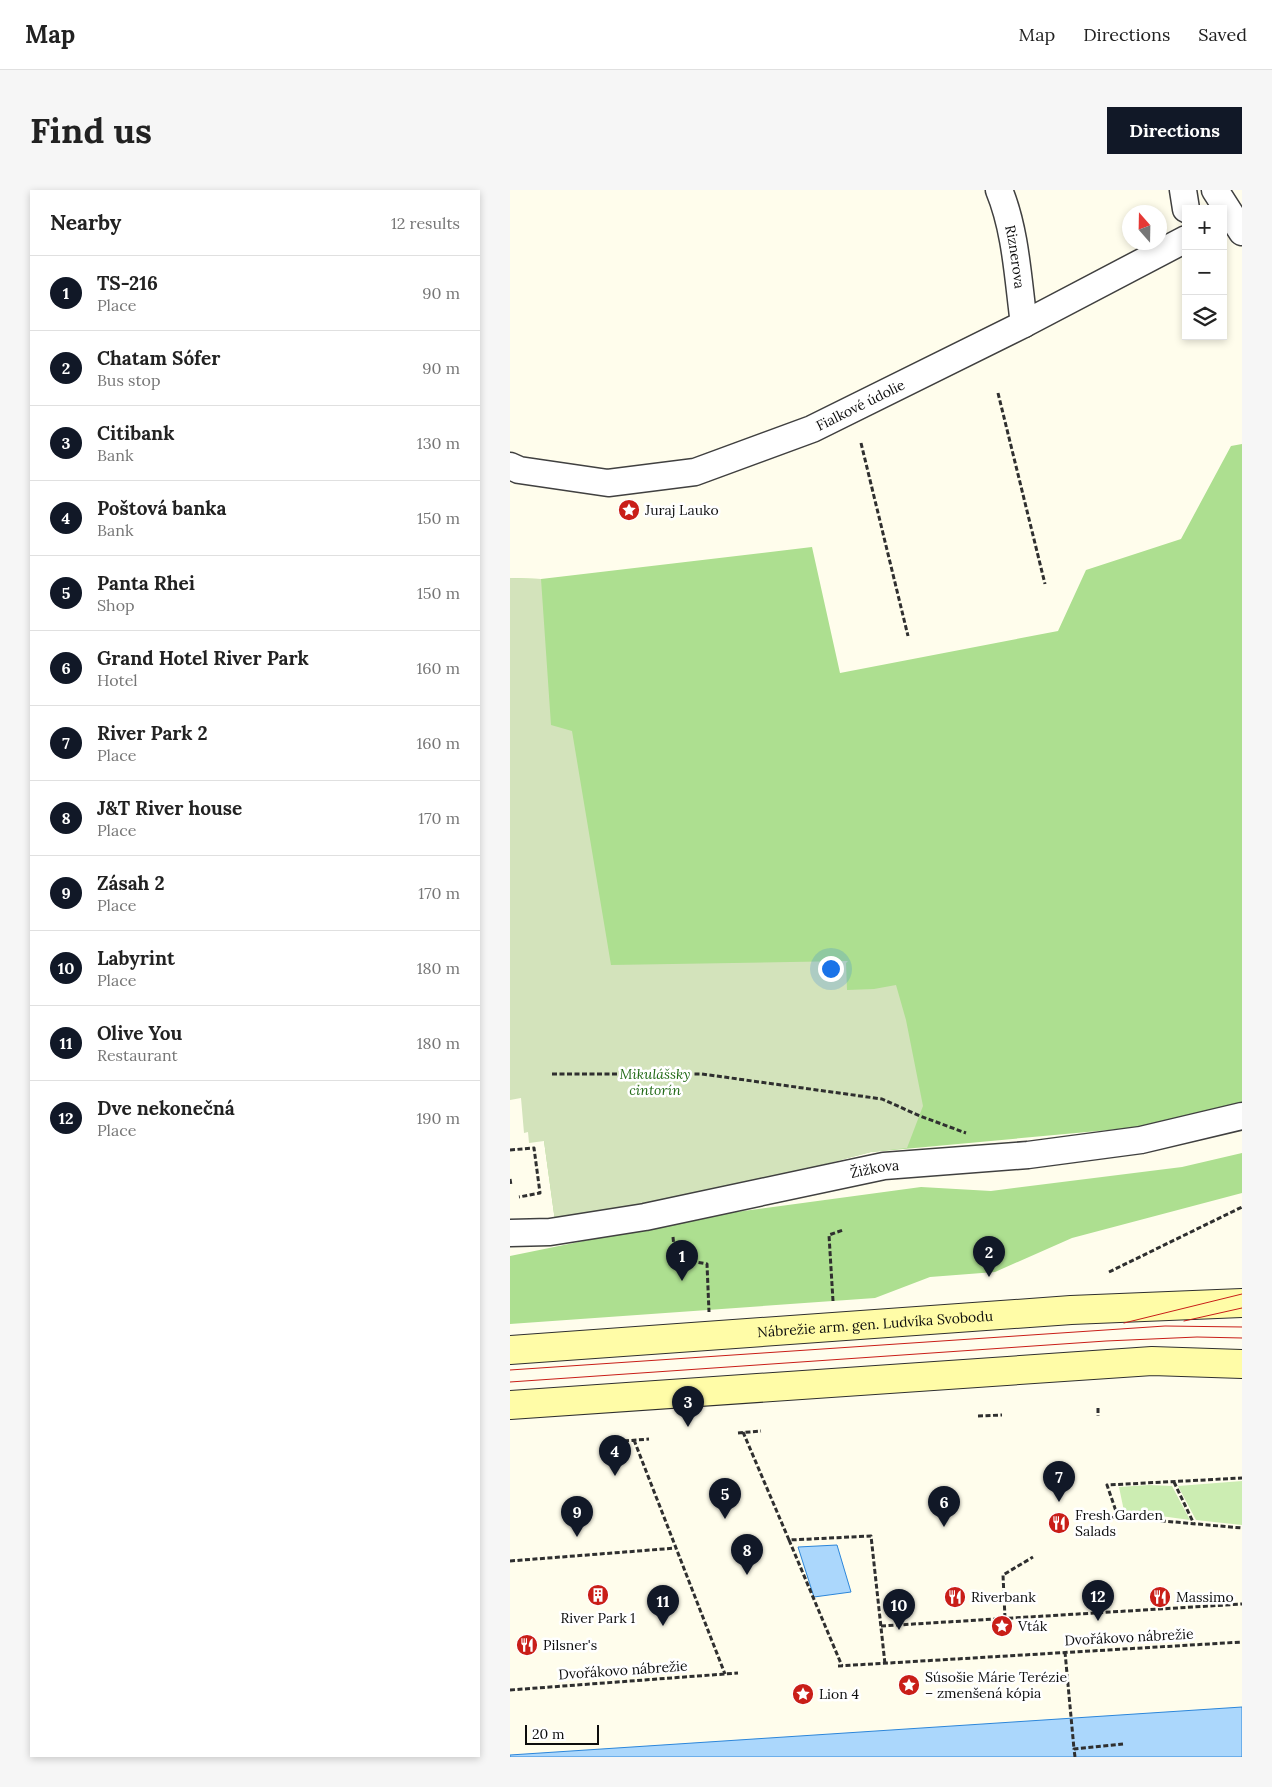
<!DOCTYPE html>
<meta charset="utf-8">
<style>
:root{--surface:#fff;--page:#f6f6f6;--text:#222;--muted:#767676;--line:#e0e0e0;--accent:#111827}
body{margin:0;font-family:Lora,serif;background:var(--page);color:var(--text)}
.controls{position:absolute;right:15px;top:15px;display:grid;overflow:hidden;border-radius:0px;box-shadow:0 2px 8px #0003}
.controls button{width:45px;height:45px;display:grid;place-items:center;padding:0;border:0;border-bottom:1px solid var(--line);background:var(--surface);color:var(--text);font:25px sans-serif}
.compass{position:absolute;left:612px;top:15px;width:45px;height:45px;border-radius:50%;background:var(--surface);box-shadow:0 2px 8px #0003;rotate:340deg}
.scale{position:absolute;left:15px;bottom:12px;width:74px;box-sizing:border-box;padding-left:5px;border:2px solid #0d0d0d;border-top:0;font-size:14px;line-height:18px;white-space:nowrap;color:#0d0d0d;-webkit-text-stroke:4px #fff;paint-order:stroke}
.you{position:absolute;left:320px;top:778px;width:18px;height:18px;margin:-12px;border:4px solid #fff;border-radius:50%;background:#1a73e8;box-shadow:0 0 0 8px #1a73e833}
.badge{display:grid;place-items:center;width:32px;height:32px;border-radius:50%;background:var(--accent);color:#fff;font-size:16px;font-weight:700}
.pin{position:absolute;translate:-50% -41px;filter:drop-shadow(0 1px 2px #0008)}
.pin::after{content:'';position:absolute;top:26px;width:18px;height:15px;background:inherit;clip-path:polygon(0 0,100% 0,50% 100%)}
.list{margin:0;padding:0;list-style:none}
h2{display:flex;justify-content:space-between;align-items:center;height:65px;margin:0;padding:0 20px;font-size:21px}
h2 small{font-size:16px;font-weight:400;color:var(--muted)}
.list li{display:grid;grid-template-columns:32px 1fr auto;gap:15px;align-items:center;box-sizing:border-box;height:75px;padding:0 20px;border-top:1px solid var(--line)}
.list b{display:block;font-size:19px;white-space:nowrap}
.list p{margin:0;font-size:16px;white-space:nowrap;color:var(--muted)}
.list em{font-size:16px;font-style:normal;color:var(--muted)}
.icon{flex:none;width:28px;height:28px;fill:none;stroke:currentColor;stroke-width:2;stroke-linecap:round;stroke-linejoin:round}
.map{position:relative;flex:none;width:732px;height:1567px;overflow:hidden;border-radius:0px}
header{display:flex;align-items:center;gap:30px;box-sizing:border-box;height:70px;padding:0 25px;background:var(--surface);border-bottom:1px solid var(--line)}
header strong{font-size:24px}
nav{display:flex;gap:28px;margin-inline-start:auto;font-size:18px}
.intro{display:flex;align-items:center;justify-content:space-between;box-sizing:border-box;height:120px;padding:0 30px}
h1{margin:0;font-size:35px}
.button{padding:12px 22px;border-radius:0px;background:var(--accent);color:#fff;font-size:18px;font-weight:700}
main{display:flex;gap:30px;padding:0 30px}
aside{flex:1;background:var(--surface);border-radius:0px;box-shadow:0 2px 8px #0003}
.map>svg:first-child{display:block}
</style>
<header>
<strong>Map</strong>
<nav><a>Map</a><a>Directions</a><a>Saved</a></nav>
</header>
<div class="intro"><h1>Find us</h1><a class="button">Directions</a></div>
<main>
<aside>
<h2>Nearby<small>12 results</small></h2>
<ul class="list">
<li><span class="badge">1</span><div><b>TS-216</b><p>Place</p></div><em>90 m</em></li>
<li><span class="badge">2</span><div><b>Chatam Sófer</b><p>Bus stop</p></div><em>90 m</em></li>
<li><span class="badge">3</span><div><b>Citibank</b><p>Bank</p></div><em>130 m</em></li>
<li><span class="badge">4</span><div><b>Poštová banka</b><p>Bank</p></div><em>150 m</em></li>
<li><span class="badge">5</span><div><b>Panta Rhei</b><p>Shop</p></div><em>150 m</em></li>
<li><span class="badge">6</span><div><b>Grand Hotel River Park</b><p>Hotel</p></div><em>160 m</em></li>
<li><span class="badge">7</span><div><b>River Park 2</b><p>Place</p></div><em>160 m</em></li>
<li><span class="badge">8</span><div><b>J&amp;T River house</b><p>Place</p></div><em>170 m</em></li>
<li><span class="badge">9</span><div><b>Zásah 2</b><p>Place</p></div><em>170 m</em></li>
<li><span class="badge">10</span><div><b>Labyrint</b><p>Place</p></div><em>180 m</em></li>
<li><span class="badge">11</span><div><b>Olive You</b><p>Restaurant</p></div><em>180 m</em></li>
<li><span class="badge">12</span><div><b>Dve nekonečná</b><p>Place</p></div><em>190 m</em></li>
</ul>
</aside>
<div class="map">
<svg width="732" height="1567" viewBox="0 0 732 1567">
<rect width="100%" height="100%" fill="#fffdec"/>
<path fill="#ccedb2" d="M732,1291V1335L686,1330L668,1296Z
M639,1295L662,1296L680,1330L614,1321L609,1297Z"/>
<path fill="#addf90" d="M732,254V914L675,933L361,962L232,995L45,1031L34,951L0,388L31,389L302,357L330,483L548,441L576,380L671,349L721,256Z
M732,963V1003L562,1048L485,1082L420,1087L365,1108L0,1134V1066L196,1026L411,997L481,1001L672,977Z"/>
<path fill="#d3e3bb" d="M0,388L31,389L41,535L62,541L101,775L338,771L336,773L337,800L364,799L386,795L396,830L413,916L397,958L361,962L232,995L45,1031L34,951L19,953L18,942L14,943L11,908L0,910Z"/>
<path fill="#abd7fc" stroke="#2c86da" d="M327,1355L341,1402L304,1407L288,1357Z
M732,1517V1567H0V1565Z"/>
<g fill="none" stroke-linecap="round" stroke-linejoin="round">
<g stroke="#404040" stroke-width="29">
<g id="street">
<path id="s1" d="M489,0C506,41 508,90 514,134"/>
<path d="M673,0L676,19"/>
<path d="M705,0L732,42"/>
<path id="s2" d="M0,276L9,280L98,293L185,282L302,239L514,134L676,49"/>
<path id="s3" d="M0,1043L40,1042L135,1027L374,976L518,965L631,950L732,926"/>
</g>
</g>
<g stroke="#2f2f2f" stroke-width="30">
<g id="secondary">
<path id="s4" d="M0,1160L561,1120L732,1113"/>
<path d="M0,1215L642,1171L732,1174"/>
</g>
</g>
<path stroke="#2f2f2f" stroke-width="3" stroke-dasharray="5 2.5" stroke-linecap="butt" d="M488,203L535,394
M351,253L398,446
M42,884H192L372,909L410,926L456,943
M0,960L24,958L30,1003L9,1007
M0,989L1,995
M163,1047L165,1068L197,1074L199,1122
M599,1082L732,1017
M323,1111L319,1045L333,1040
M588,1218V1226
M468,1226L492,1225
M233,1242L279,1350L361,1346L375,1474
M228,1243L251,1241
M124,1250L215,1484
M114,1251L139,1249
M664,1292L684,1334
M608,1327L597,1295L732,1288
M591,1329L608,1327L732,1338
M279,1350L332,1476
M0,1371L166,1358
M495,1428L493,1385L523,1367
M371,1436L732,1414
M555,1462L564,1559
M328,1476L732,1452
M0,1500L228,1483
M565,1567L564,1559L613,1554"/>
<use href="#street" stroke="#fff" stroke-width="26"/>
<use href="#secondary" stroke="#fffca7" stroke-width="28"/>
<path stroke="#c91e18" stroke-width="1" d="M674,1131L732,1118
M614,1133L732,1104
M0,1180L655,1136L732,1137
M0,1192L596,1151L687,1147L732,1148"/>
</g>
<defs>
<g id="sight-disc" transform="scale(1.125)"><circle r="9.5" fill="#c91e18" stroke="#fff"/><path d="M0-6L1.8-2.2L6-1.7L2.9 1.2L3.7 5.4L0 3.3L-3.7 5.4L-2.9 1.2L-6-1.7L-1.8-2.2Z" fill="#fff"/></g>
<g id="restaurant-disc" transform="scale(1.125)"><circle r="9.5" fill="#c91e18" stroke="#fff"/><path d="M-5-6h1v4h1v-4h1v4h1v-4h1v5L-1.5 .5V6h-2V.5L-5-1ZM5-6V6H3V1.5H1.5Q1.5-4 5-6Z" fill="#fff"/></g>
<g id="building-disc" transform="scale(1.125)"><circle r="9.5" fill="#c91e18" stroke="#fff"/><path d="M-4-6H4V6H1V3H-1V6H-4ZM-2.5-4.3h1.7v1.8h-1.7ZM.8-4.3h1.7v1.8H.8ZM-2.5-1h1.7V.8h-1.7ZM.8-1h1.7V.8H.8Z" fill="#fff"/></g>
</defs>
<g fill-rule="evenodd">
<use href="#sight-disc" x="119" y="320"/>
<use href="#restaurant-disc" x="549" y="1333"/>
<use href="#building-disc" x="88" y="1405"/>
<use href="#restaurant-disc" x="445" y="1407"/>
<use href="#restaurant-disc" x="650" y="1407"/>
<use href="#sight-disc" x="492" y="1436"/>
<use href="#restaurant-disc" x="17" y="1455"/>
<use href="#sight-disc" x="399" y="1495"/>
<use href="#sight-disc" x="293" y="1504"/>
</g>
<g text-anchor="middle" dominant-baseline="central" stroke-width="5" stroke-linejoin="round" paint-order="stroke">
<g font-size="14" fill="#0d0d0d" stroke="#fff">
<text stroke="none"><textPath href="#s1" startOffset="69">Riznerova</textPath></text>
<text stroke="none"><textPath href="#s2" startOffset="366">Fialkové údolie</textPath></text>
<text stroke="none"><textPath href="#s3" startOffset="371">Žižkova</textPath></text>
<text stroke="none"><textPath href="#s4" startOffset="366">Nábrežie arm. gen. Ludvíka Svobodu</textPath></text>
<text transform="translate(619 1447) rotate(-3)">Dvořákovo nábrežie</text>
<text transform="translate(113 1480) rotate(-4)">Dvořákovo nábrežie</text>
</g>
<g font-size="14" fill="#0d0d0d" stroke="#fff" text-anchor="start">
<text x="135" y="320">Juraj Lauko</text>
<text x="565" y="1325">Fresh Garden<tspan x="565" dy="16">Salads</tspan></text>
<text x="461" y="1407">Riverbank</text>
<text x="666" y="1407">Massimo</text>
<text x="88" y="1428" text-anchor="middle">River Park 1</text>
<text x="508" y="1436">Vták</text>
<text x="33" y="1455">Pilsner's</text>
<text x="415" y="1487">Súsošie Márie Terézie<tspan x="415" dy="16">– zmenšená kópia</tspan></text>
<text x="309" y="1504">Lion 4</text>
</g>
<g font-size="14" font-style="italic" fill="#226a17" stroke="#fff">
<text x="145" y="884">Mikulášsky<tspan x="145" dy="16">cintorín</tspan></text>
</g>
</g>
</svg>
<div class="controls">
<button>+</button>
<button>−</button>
<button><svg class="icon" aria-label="layers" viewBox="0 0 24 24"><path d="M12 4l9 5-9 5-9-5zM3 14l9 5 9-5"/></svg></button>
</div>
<svg class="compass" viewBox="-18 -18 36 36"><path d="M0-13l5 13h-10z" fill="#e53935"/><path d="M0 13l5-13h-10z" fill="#767676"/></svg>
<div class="scale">20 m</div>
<div class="you"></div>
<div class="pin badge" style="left:172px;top:1091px">1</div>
<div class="pin badge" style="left:479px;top:1087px">2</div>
<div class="pin badge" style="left:178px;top:1237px">3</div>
<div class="pin badge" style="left:105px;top:1286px">4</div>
<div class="pin badge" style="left:215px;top:1329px">5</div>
<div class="pin badge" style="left:434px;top:1337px">6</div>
<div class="pin badge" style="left:549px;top:1312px">7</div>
<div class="pin badge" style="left:237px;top:1385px">8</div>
<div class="pin badge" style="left:67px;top:1347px">9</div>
<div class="pin badge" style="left:389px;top:1440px">10</div>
<div class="pin badge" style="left:153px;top:1436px">11</div>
<div class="pin badge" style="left:588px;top:1431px">12</div>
</div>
</main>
